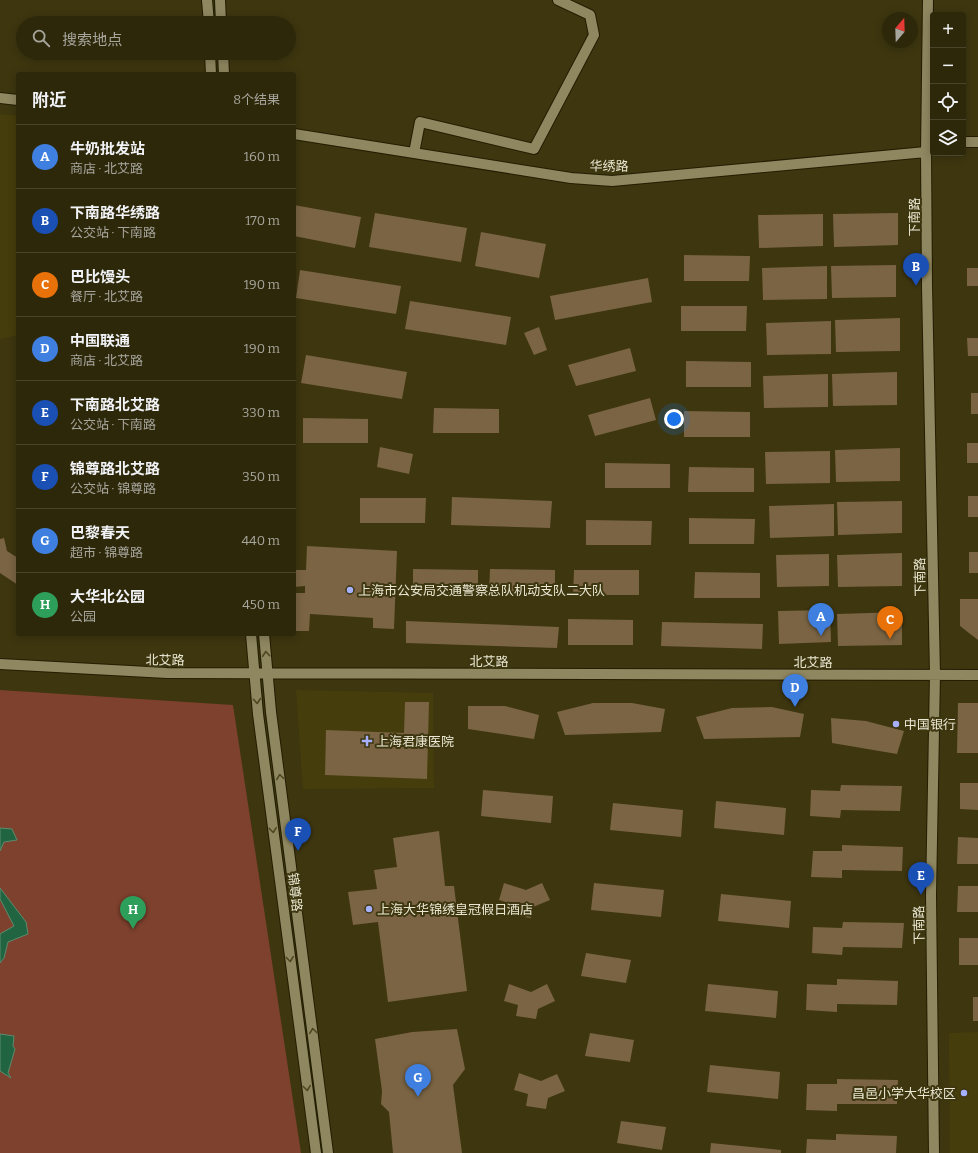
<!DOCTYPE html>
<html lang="zh">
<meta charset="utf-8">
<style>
:root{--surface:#2e280b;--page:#363014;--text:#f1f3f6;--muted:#a7a69d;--line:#49442c;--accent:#a7b0fc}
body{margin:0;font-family:Bitter,"Noto Sans SC",serif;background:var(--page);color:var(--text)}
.controls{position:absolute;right:12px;top:12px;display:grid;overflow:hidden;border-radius:4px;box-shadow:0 2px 10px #0003}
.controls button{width:36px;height:36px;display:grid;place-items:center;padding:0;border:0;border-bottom:1px solid var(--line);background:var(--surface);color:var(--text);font:20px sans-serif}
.compass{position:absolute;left:882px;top:12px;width:36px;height:36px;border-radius:50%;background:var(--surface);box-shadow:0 2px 10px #0003;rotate:19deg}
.you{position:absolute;left:674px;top:419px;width:14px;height:14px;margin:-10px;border:3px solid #fff;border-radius:50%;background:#1a73e8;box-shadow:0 0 0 6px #1a73e833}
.badge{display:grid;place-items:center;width:26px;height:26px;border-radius:50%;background:var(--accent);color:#fff;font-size:13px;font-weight:700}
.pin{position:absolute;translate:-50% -33px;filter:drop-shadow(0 1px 2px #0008)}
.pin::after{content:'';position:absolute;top:21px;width:14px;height:12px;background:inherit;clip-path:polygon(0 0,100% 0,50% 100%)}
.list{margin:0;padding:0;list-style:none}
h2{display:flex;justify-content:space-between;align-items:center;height:52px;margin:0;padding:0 16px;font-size:17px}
h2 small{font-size:13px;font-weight:400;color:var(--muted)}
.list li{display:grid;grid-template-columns:26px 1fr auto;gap:12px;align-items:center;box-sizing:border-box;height:64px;padding:0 16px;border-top:1px solid var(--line)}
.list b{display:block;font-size:15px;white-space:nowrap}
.list p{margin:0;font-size:13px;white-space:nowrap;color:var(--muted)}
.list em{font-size:13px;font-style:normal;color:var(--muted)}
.icon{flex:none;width:22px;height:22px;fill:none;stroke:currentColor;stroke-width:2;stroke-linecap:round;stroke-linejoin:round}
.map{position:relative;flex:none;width:978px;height:1153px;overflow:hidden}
.search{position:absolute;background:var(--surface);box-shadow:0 2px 10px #0003;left:16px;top:16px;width:280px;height:44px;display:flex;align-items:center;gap:10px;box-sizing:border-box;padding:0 14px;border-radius:22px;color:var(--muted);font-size:15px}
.panel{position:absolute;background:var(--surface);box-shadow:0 2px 10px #0003;left:16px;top:72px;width:280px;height:564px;border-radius:4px}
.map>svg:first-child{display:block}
</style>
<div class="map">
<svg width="978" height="1153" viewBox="0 0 978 1153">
<rect width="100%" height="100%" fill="#3d360f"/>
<path fill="#463d0c" d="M0,114L18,116V335L0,339Z
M296,690L433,693L434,788L303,789Z
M978,1032V1153H950L949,1033Z"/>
<path fill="#7d412d" d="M0,690L233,705L301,1153H0Z"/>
<path fill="#206442" stroke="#5d8b6d" d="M0,828L12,829L17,840L4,842L0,851Z
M0,888L26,922L28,934L8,942L4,958L0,963V934L14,926L0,899Z
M0,1034L14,1036L13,1046L15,1049L8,1073L11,1078L0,1071Z"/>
<path fill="#7a6443" d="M294,205L361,217L355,248L294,236Z
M375,213L467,228L461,262L369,247Z
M898,213V245L834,247L833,214Z
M823,214V246L759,248L758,215Z
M481,232L546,244L539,278L475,266Z
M684,255L750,256L749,281H684Z
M896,265V297L832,298L831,266Z
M827,266V299L763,300L762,268Z
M967,268H978V286H967Z
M300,270L401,286L396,314L296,298Z
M648,278L652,302L555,320L550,296Z
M410,301L511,317L506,345L405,329Z
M681,306H747L746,331H681Z
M900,318V351L836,352L835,320Z
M831,321V354L767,355L766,323Z
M539,327L547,350L534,355L524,333Z
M967,338H978V356H968Z
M630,348L636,371L576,386L568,365Z
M306,355L407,372L402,399L301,383Z
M686,361L751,362V387H686Z
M897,372V405L833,406L832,374Z
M828,374V407L764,408L763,376Z
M971,393H978V414H971Z
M650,398L656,420L595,436L588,415Z
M434,408L499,409V433H433Z
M684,411L750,412V437H684Z
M303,418L368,419V443H303Z
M967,443H978V463H967Z
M380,447L413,454L409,474L377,467Z
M900,448V481L836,482L835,450Z
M830,451V483L766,484L765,452Z
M605,463L670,464V488H605Z
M689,467L754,468V492H688Z
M968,496H978V517H968Z
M452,497L552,501L550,528L451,525Z
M360,498H426L425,523H360Z
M902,501V533L838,535L837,502Z
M834,504V536L770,538L769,506Z
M689,518L755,519L754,544H689Z
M586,520L652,521L651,545H586Z
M4,538L7,551L18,558V585L0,573V539Z
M307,546L397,551L394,629L373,628V618L310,614L309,631H294V593H305V586L294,587V570H306Z
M969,552H978V573H969Z
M902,553V586L838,587L837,555Z
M829,554V586L777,587L776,555Z
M413,569L478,570V594H413Z
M490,569L555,570V594H489Z
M574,570H639V595H573Z
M695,572L760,573V598H694Z
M960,599H978V640L960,626Z
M830,610L831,642L779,644L778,611Z
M902,612V645L838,646L837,614Z
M568,619L633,620V645H568Z
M406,621L559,627L557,648L406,643Z
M662,622L763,624L762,649L661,646Z
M405,702H429L427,779L325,775L326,730L404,733Z
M593,703H632L665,709L661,732L565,735L557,712Z
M958,703H978V753H957Z
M468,706H505L539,715L534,739L468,729Z
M772,707L804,714L800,737L704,739L696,717L732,708Z
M831,718L866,721L904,731L897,754L832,743Z
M960,783H978V810L960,809Z
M841,785L902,786L900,811L841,810L840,818L810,816L811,790L840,791Z
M483,790L553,796L551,823L481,816Z
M716,801L786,808L784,835L714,828Z
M613,803L683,810L681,837L610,830Z
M439,831L445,886H454L467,991L388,1002L378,922L353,925L348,892L377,889L374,870L397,867L393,838Z
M958,837L978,838V864H957Z
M842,845L903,847L902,871L842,870V878L811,877L813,851H842Z
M504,883L526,890L542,883L550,900L533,907L531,918L511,915L513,904L499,900Z
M594,883L664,890L661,917L591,910Z
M958,886H978V912H957Z
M721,894L791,901L789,928L718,921Z
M843,922L904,923L902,948L843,947L842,955L812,953L813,927L842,928Z
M959,938H978V965H959Z
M586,953L631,960L626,983L581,976Z
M837,979L898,981L897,1005L837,1004V1012L806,1010L807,984L837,985Z
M509,984L531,992L547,984L555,1001L538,1009L536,1019L516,1016L518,1005L504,1001Z
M708,984L778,991L776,1018L705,1011Z
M973,997H978V1021H973Z
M457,1029L465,1069L453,1085L462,1153H393L389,1112L381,1104L382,1091L375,1039L412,1032Z
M590,1033L634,1040L630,1062L585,1056Z
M710,1065L780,1072L778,1099L707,1092Z
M519,1073L541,1081L557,1074L565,1091L548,1098L546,1109L526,1106L528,1094L514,1090Z
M837,1079L898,1080L897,1104H837V1111L806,1110L807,1084H837Z
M621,1121L666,1127L662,1150L617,1143Z
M836,1134L897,1136L896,1153H806L807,1139L836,1140Z
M711,1143L781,1150V1153H710Z"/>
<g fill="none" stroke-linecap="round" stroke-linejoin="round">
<g stroke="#231d02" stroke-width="12">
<path id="minor" d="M207,0L209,23
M220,0L221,23
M928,0L926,152L927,286L935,674L931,895L934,1153
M210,53L211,74
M223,53L224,74
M0,98L18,100
M294,134L571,178L612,181L926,152
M963,142H978
M414,153L420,122L534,149L594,35L590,15L558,0
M251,634L258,714L316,1153
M264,634L271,712L328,1153
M0,664L167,673L978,675"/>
</g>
<use href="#minor" stroke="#8f8760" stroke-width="10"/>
</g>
<defs><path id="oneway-chevron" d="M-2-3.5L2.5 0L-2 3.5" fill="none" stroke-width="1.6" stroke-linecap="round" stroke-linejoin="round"/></defs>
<g stroke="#4d461f">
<use href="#oneway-chevron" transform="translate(266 654) rotate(-95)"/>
<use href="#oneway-chevron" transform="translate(257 701) rotate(85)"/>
<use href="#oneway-chevron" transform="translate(280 777) rotate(-98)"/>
<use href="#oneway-chevron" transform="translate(273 830) rotate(83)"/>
<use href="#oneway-chevron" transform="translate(290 959) rotate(83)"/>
<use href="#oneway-chevron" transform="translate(313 1031) rotate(-97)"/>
<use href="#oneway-chevron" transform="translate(307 1088) rotate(83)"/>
</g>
<g fill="#a7b0fc" stroke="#3d360f" stroke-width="1.5">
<circle cx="350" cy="590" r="4"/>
<circle cx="896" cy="724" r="4"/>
<path d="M365 735h4v4h4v4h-4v4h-4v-4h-4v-4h4z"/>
<circle cx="369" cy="909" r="4"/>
<circle cx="964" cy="1093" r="4"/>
</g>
<g text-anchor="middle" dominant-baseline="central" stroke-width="4" stroke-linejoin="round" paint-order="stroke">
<g font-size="13" fill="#eae7d2" stroke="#3d360f">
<text transform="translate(609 166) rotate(1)">华绣路</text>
<text transform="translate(914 217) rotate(-90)">下南路</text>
<text transform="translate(920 577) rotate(-91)">下南路</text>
<text transform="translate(165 660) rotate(1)">北艾路</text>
<text x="489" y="661">北艾路</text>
<text x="813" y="662">北艾路</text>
<text transform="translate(295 892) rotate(83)">锦尊路</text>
<text transform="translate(919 925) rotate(-91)">下南路</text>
</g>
<g font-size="13" fill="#eae7d2" stroke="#3d360f" text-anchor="start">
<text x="358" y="590">上海市公安局交通警察总队机动支队二大队</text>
<text x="904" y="724">中国银行</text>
<text x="376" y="741">上海君康医院</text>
<text x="377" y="909">上海大华锦绣皇冠假日酒店</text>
<text x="956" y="1093" text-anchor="end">昌邑小学大华校区</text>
</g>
</g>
</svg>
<div class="controls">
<button>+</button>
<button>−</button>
<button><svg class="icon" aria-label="locate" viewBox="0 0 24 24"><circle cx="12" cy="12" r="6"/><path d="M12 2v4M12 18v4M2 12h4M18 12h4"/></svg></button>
<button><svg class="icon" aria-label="layers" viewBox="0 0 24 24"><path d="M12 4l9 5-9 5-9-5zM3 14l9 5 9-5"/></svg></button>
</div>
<svg class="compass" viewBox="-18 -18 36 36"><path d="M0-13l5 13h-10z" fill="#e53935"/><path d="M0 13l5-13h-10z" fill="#a7a69d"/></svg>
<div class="you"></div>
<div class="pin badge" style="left:821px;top:636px;background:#3f7fe0">A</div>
<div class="pin badge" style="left:916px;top:286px;background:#1a4fb4">B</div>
<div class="pin badge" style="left:890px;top:639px;background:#e8710a">C</div>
<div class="pin badge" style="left:795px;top:707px;background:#3f7fe0">D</div>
<div class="pin badge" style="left:921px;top:895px;background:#1a4fb4">E</div>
<div class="pin badge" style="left:298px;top:851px;background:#1a4fb4">F</div>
<div class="pin badge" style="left:418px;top:1097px;background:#3f7fe0">G</div>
<div class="pin badge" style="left:133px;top:929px;background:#2e9e5b">H</div>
<div class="search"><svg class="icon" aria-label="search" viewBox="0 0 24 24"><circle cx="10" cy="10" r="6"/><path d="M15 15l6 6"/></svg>搜索地点</div>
<section class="panel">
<h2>附近<small>8个结果</small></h2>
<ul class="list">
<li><span class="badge" style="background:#3f7fe0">A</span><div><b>牛奶批发站</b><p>商店 · 北艾路</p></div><em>160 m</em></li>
<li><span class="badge" style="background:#1a4fb4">B</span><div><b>下南路华绣路</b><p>公交站 · 下南路</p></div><em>170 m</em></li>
<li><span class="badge" style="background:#e8710a">C</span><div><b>巴比馒头</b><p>餐厅 · 北艾路</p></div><em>190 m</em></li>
<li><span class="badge" style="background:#3f7fe0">D</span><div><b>中国联通</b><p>商店 · 北艾路</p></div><em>190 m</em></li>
<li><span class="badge" style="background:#1a4fb4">E</span><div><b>下南路北艾路</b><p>公交站 · 下南路</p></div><em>330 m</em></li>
<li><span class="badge" style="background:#1a4fb4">F</span><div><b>锦尊路北艾路</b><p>公交站 · 锦尊路</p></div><em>350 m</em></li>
<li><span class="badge" style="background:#3f7fe0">G</span><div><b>巴黎春天</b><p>超市 · 锦尊路</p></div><em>440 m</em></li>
<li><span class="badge" style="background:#2e9e5b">H</span><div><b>大华北公园</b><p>公园</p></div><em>450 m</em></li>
</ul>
</section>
</div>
